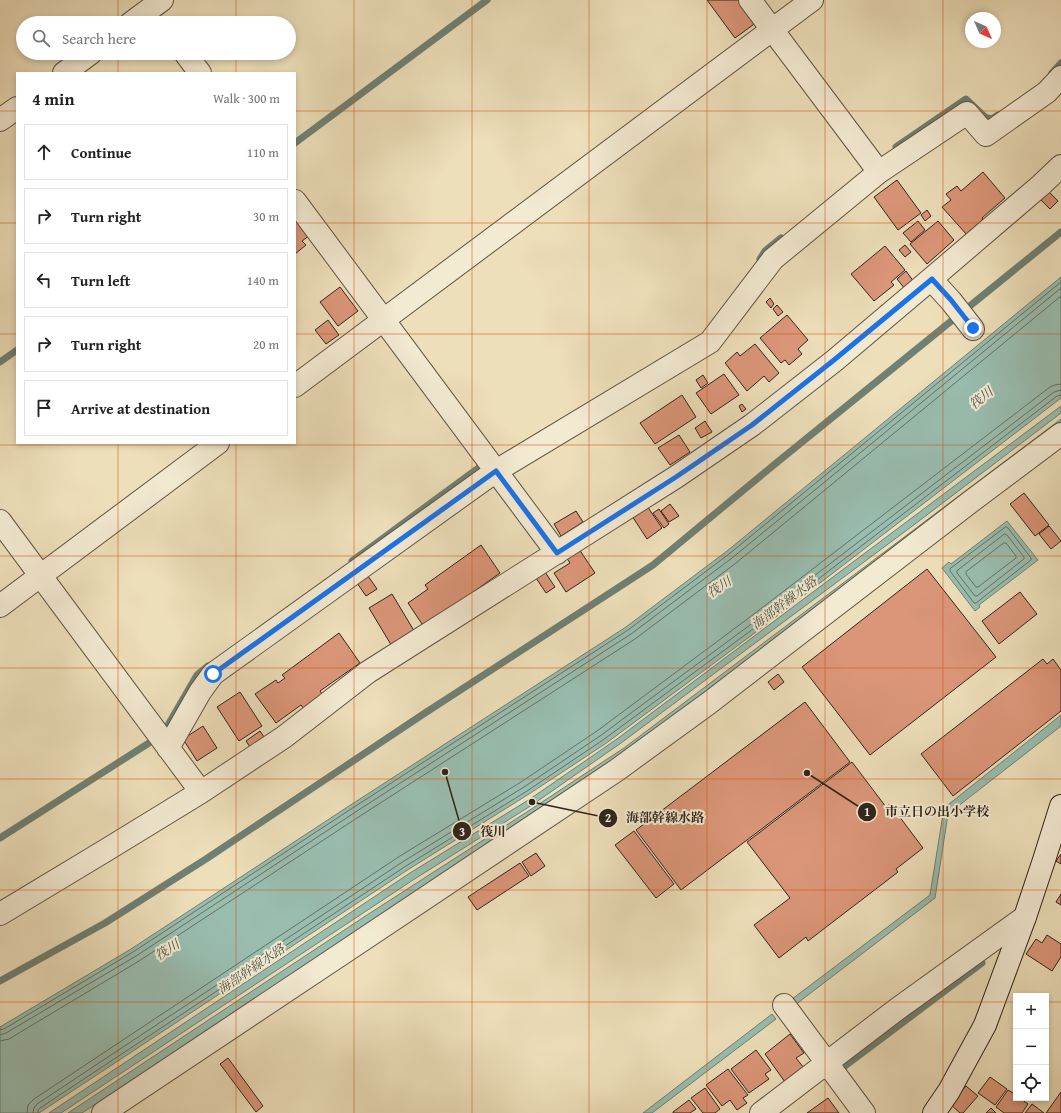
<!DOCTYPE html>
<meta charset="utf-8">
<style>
:root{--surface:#fff;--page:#f2f2f2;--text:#222;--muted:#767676;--line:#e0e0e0}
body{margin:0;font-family:"Gentium Book Plus","Noto Serif JP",serif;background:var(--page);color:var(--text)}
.controls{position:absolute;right:12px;bottom:12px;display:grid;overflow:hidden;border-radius:0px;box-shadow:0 2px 6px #0003}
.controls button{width:36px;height:36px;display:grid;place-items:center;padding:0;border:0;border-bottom:1px solid var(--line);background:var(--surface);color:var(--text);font:20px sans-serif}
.compass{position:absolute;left:965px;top:12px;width:36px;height:36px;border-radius:50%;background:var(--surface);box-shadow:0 2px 6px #0003;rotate:135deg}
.stop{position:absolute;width:12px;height:12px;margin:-9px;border:3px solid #1a73e8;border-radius:50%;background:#fff}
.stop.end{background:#1a73e8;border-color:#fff;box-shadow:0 1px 4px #0008}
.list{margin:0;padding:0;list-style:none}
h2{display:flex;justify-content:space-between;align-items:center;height:52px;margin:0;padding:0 16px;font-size:17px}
h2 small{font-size:13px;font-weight:400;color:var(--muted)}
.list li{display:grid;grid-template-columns:26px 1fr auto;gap:12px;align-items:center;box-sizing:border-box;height:56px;margin:0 8px 8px;padding:0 8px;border:1px solid var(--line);border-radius:0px}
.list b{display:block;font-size:15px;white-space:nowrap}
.list em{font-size:13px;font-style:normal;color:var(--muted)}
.icon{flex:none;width:22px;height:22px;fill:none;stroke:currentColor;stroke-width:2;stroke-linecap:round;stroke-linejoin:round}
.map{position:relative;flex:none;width:1061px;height:1113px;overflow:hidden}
.search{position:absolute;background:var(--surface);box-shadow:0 2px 6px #0003;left:16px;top:16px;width:280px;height:44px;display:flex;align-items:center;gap:10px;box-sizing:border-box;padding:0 14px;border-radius:22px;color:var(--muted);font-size:15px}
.panel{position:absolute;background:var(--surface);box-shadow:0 2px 6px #0003;left:16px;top:72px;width:280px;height:372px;border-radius:0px}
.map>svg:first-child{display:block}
</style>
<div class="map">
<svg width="1061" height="1113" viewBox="0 0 1061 1113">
<rect width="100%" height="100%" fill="#eddfba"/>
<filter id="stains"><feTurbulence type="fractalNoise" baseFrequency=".005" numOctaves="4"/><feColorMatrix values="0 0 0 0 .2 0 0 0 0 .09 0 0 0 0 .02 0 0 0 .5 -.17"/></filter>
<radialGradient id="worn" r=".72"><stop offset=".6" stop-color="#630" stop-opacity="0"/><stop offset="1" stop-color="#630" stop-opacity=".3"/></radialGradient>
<path fill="#99bdaf" stroke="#6f8074" d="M1061,277V398L760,629L605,744L529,794L409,869L39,1113H0V1027L131,949L349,806L626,627L727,551Z
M1061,406V413L915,524L621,743L532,805L413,880L61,1113H49L410,873L530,799L617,739Z
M1061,419V424L621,755L82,1113H68L367,915L533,808L624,748Z
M1007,521L1038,560L979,605L980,607L975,611L942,568L949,562L951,564Z
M1061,715V726L948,814L935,898L795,1005L792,999L930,895L944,808Z
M772,1014L776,1019L652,1113H643Z"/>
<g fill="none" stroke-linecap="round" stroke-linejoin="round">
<path stroke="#647165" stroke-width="1" d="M1006,527L1008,528L1031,558V560L976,603H974L950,571V569Z
M1005,534L1007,535L1024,557V559L977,596H975L957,573V571Z
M1004,543H1006L1016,556V558L978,587H976L966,574V572Z
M0,1030L4,1029L133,952L351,809L628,630L729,554L1061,282
M0,1035L6,1033L136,956L354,813L631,634L732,558L1061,288
M0,1041L9,1039L139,961L357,818L635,639L736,563L1061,296
M27,1113L28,1105L34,1099L400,856L521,782L597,731L750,617L1050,387L1055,385L1061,384
M33,1113L34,1108L37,1104L404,861L524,787L600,736L754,622L1054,392L1061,390
M38,1113V1110L40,1108L406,866L527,791L603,740L757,626L1057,396L1061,395"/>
<path stroke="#6f8074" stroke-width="7" d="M1052,73L1061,63
M295,143L487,0
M896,147L966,99L985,117L992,119L998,115
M760,259L765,251L781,238
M0,362L17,350
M352,561L481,466
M168,725L197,675L208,666
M0,838L149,743
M0,981L105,923L206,859L425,713L653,565L775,464L1061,232
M845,1066L982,963"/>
</g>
<path fill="#db9679" stroke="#30251b" d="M707,0H741L757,22L735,38Z
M983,172L1005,198L982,218L984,221L967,235L942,207L951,200L946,194L957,186L961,191Z
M897,180L921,213L898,230L874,197Z
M1047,190L1058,201L1050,209L1039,198Z
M927,210L931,216L925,221L921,215Z
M295,216L310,235L302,241L306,245L295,254Z
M918,221L925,230L911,242L903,233Z
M938,221L954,240L927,264L910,244Z
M905,245L911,252L905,257L899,250Z
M885,246L905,270L891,282L894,285L874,301L851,274Z
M906,271L914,282L905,289L897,279Z
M340,287L358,311L338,326L320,302Z
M770,298L774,304L771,308L766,302Z
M777,305L783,312L778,316L773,309Z
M787,315L808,340L798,349L802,354L789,365L785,360L781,363L760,338Z
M328,320L339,335L326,344L315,330Z
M755,344L779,373L769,382L764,376L747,391L725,363L737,352L740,356Z
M724,374L739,395L711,414L696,393Z
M703,375L708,383L701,388L696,380Z
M682,395L696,417L655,444L640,423Z
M742,404L746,409L742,412L739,406Z
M705,421L712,432L701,438L695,428Z
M679,435L690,452L670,465L658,448Z
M1024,493L1049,525L1035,536L1010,504Z
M670,504L679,516L669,522L661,511Z
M647,506L662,528L647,539L632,516Z
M659,509L669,524L664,528L653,513Z
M576,511L583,522L561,536L554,524Z
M1049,526L1061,541L1051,549L1039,534Z
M481,545L500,573L424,627L408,603L428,589L425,585Z
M579,549L595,573L566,592L554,573L570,563L566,557Z
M927,569L996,657L870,755L802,667Z
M545,572L555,587L546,593L536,578Z
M368,576L377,589L366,596L357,583Z
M1020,592L1037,614L999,644L982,621Z
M392,594L416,634L393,648L369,608Z
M339,633L360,663L320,691L323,695L304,709L301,705L276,723L255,694L276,680L278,683L285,678L282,675Z
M1043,659L1047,664L1053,659L1061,670V711L953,796L921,754Z
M778,674L784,682L774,690L768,682Z
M240,692L262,726L239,741L217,707Z
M805,702L850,762L681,890L636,830Z
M203,726L217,748L197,761L183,739Z
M260,731L266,740L252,750L246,741Z
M852,762L886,807L890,804L923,848L896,869L898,872L808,941L806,937L779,958L754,925L790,898L747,842Z
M634,831L674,884L656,898L615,845Z
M536,853L545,866L531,876L522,862Z
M1061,854V864L1056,861Z
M520,863L529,876L477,910L468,897Z
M1061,894V905L1056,902Z
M1047,935L1061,944V957L1052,971L1026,954L1036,939L1042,943Z
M790,1034L804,1053L796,1058L804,1068L785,1082L765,1054Z
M756,1050L771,1070L765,1074L769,1079L749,1093L731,1069Z
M228,1058L263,1106L256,1112L220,1064Z
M728,1069L748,1095L743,1098L747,1103L737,1110L730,1100L722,1106L706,1085Z
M990,1077L1007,1089L995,1105L978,1093Z
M966,1086L978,1096L963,1113H960L950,1104Z
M705,1088L720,1109L715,1113H703L691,1098Z
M1008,1090L1016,1095V1098H1020L1028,1104L1022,1113H1004L996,1107Z
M1061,1092V1113H1046Z
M828,1098L839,1113H807Z
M689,1100L696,1109L690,1113H673V1112Z
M1032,1104L1044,1113H1025Z
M991,1108L996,1113H986Z"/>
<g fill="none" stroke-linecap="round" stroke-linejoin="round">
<g stroke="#5f5443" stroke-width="24">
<path id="street" d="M750,0L879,172
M131,23L162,0
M185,53L200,73
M64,73L91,53
M0,120L17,108
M295,201L557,553
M931,279L951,301L973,329
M295,386L812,0
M0,521L201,792
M0,606L218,443
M168,748L200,692L213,674L496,471L710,342L773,259L879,172L967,113L986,135L1047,92L1061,77
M0,914L103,852L201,792L284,737L368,672L676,477L752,425L834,361L931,279L1041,185L1061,166
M784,1005L864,1113
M103,1113L343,953L617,770L709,703L969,503L1061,434
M761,1113L896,1010L1025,917"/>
</g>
<g stroke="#30251b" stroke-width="24">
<path id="secondary" d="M934,1113L949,1091L985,1025L1025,917L1044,860L1061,806"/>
</g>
<use href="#street" stroke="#f3ead2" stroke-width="22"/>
<use href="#secondary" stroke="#f3ead2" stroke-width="22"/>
</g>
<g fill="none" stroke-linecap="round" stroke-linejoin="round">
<path stroke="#1a73e8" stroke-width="5" d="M213,674L496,471L557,553L676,477L752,425L834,360L932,279L951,300L973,328"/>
</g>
<path fill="none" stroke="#d6540e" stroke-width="1" stroke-opacity="0.55" d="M118,0V23M236,0V23M354,0V1113M472,0V1113M589,0V1113M707,0V1113M825,0V1113M943,0V1113M118,53V73M236,53V73M0,111H17M295,111H1061M0,223H17M295,223H1061M0,334H17M295,334H1061M118,443V1113M236,443V1113M0,445H1061M0,556H1061M0,668H1061M0,779H1061M0,890H1061M0,1002H1016M1046,1002H1061"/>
<g text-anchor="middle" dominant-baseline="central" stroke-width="4" stroke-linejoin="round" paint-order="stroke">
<g font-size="13" font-style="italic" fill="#505347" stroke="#f3ead2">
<text transform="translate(981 398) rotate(-39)">筏川</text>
<text transform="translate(719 587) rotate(-34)">筏川</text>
<text transform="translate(784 603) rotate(-37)">海部幹線水路</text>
<text transform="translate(167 950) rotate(-33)">筏川</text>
<text transform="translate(251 969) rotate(-34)">海部幹線水路</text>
</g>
</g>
<path fill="none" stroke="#30251b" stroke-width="1.5" d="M807 773L867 812M532 802L608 818M445 772L462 831"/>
<g fill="#30251b" stroke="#f3ead2" stroke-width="1.5">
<circle cx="807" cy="773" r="4"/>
<circle cx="532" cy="802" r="4"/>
<circle cx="445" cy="772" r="4"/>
<circle cx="867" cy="812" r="10"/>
<circle cx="608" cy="818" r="10"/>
<circle cx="462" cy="831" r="10"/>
</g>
<g font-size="12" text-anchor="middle" font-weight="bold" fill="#fff">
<text x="867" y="816">1</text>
<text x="608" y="822">2</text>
<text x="462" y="836">3</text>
</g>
<g font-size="13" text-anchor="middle" font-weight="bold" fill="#30251b" stroke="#f3ead2" stroke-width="4" stroke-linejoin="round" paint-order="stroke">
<text x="937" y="816">市立日の出小学校</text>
<text x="665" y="822">海部幹線水路</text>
<text x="493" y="836">筏川</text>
</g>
<rect width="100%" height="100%" filter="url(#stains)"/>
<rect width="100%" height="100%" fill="url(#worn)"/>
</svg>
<div class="controls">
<button>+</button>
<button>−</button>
<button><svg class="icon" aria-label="locate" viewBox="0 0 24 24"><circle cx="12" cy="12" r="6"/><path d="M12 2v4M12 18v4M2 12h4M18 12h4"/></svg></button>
</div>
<svg class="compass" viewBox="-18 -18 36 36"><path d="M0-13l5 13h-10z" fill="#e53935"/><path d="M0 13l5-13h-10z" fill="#767676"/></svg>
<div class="stop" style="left:213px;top:674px"></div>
<div class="stop end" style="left:973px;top:328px"></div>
<div class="search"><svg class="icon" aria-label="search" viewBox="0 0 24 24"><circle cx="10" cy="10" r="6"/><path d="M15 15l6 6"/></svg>Search here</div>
<section class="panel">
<h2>4 min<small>Walk · 300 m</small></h2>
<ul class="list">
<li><svg class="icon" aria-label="ahead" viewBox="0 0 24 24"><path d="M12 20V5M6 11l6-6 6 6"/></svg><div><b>Continue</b></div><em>110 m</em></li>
<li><svg class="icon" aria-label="right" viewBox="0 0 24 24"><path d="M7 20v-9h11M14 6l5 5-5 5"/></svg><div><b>Turn right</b></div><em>30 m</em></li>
<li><svg class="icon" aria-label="left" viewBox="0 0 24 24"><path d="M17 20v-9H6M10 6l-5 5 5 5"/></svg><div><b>Turn left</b></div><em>140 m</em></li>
<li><svg class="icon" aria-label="right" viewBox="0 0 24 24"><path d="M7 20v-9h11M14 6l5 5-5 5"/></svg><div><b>Turn right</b></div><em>20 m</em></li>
<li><svg class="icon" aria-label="arrive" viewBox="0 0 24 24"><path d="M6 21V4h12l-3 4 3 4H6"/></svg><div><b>Arrive at destination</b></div></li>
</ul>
</section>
</div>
